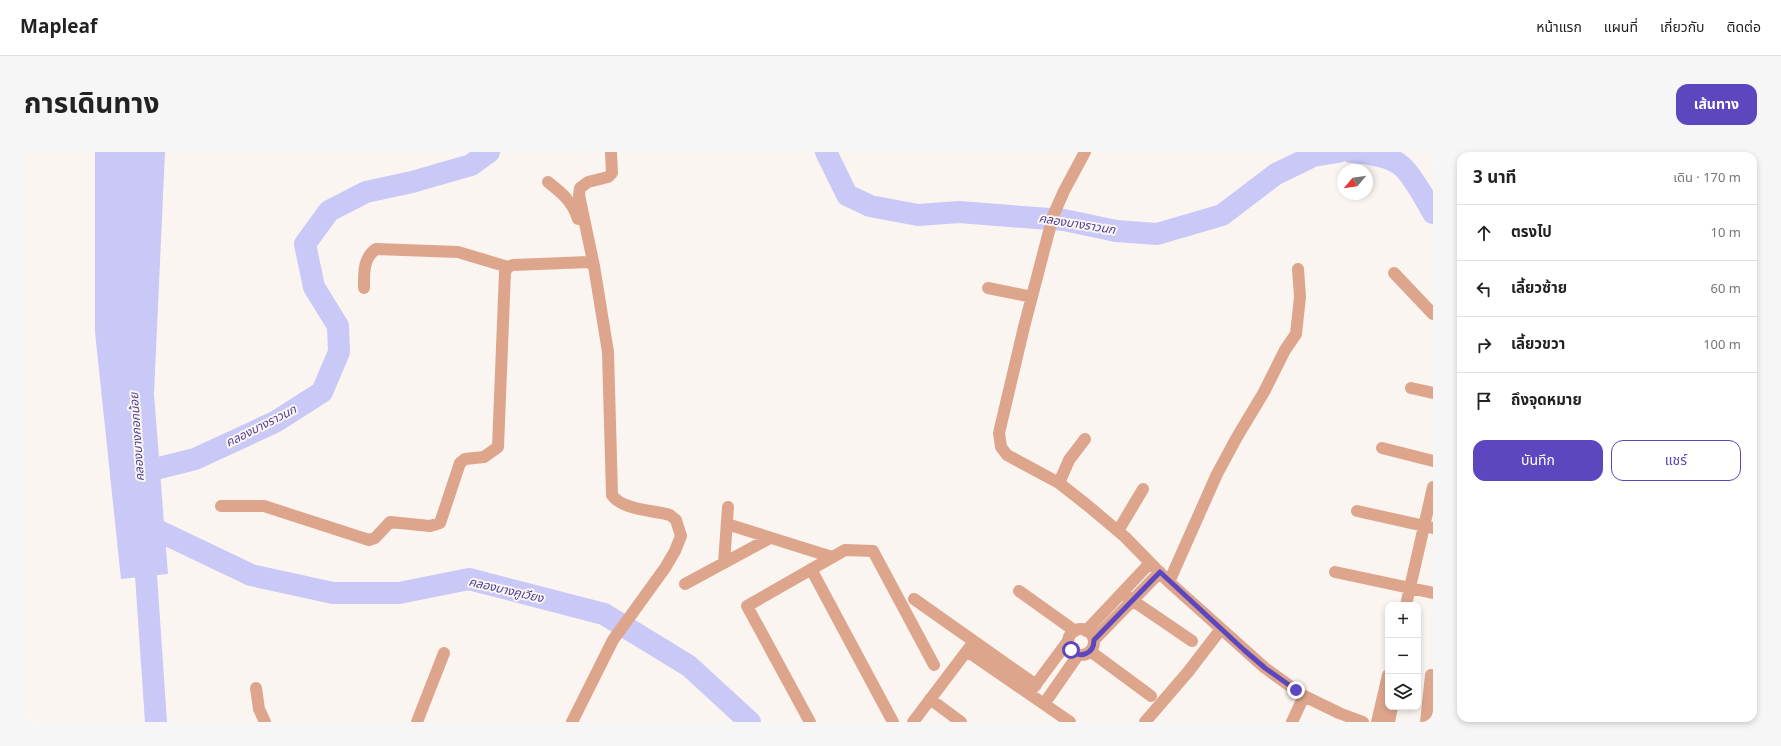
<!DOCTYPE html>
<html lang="th">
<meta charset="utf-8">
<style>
:root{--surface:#fff;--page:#f6f6f6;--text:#222;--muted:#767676;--line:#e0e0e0;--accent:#5d47bf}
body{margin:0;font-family:Georgia,"Noto Sans Thai",serif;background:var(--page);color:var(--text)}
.controls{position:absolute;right:12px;bottom:12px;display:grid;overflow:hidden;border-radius:8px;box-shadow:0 2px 6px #0003}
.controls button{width:36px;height:36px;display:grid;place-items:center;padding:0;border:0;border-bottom:1px solid var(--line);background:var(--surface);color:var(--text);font:20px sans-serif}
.compass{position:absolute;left:1313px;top:12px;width:36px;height:36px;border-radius:50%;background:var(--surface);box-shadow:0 2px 6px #0003;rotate:241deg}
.stop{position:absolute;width:12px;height:12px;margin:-9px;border:3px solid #5d47bf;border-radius:50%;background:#fff}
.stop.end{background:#5d47bf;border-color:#fff;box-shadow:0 1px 4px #0008}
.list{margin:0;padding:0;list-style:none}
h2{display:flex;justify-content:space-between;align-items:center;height:52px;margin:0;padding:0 16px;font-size:17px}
h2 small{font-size:13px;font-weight:400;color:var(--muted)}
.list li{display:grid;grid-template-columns:26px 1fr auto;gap:12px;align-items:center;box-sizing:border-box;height:56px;padding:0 16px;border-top:1px solid var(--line)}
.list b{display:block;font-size:15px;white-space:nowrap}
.list em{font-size:13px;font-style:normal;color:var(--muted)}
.actions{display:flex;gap:8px;padding:12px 16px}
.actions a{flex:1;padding:9px 0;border:1px solid var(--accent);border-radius:12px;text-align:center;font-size:14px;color:var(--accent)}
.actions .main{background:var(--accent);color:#fff}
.icon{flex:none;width:22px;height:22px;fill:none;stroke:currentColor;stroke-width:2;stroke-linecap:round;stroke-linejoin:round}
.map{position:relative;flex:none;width:1409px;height:570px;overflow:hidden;border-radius:12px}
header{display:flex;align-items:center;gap:24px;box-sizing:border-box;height:56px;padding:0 20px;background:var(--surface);border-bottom:1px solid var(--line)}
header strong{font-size:19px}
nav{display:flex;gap:22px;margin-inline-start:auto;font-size:14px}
.intro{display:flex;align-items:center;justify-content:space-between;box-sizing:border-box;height:96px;padding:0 24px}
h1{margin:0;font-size:28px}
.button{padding:10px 18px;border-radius:12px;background:var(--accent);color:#fff;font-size:14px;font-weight:700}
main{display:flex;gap:24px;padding:0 24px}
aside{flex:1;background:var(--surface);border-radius:12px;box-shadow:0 2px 6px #0003}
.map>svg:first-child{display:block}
</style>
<header>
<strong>Mapleaf</strong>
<nav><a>หน้าแรก</a><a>แผนที่</a><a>เกี่ยวกับ</a><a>ติดต่อ</a></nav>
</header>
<div class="intro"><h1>การเดินทาง</h1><a class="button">เส้นทาง</a></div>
<main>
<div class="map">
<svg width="1409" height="570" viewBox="0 0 1409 570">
<rect width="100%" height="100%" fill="#fbf5f2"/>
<path fill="#c9c8f6" d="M71,0H141L130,242L144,422L97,427L71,180Z"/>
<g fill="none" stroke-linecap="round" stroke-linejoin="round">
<path stroke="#c9c8f6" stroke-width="22" d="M802,0L823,43L846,54L894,63L935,60L1012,66L1040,68L1092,79L1133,82L1198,63L1252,22L1289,4L1314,0
M1327,0C1340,1 1364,4 1375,12C1386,19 1403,50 1409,61
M115,321L171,307L251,270L298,240L315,200L314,174L290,135L281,92L305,59L342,40L388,30L447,13L465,0
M118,371L227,423L309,441H375L445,427L580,462L665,514L726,570
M120,394L132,570"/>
<path stroke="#dda68c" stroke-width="12" d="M1061,0L1040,39L1029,64L1000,175L975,281L977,295L983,303L1035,331L1063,353L1101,385L1145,430L1241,516L1280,544L1315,561L1339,570
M524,30C538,41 548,49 554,67
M570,114L555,43L556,36L564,30L584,25L588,21L587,0
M1370,121L1409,162
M340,136C340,121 339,106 352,97L434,100L484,115
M964,136L1008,145
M1387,236L1409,241
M1358,296L1409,309
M1035,331L1045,308L1061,287
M197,354H240L345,388L351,386L366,370L406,374L416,371L436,311L441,307L460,305L474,295L481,120L484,115L489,113L565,110L570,114L584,200L588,343C598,358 629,358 646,363L652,368L657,384L651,399L641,416L589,488L548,570
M1333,359L1409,376
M703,372L808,405
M1094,379L1119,337
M700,411L704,355
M787,417L869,570
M1311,420L1409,441
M1145,430L1193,322L1213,285L1240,240L1261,198L1272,182L1276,145L1274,117
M661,432L746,386
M995,439L1051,479
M1102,444L1168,489
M890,447L1012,533
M1382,453L1409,335
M1044 490a13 13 0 1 1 26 0a13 13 0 1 1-26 0Z
M1062,479L1126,411
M1070,488L1136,420
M943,499L1046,570
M1066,499L1127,544
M232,536L235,557L241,570
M1007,539L1044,489
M906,547L937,570
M1020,552L1054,503
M393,570L420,501
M786,570L723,454L821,398L849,399L910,513
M889,570L948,492
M1121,570L1164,520L1197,477
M1268,570L1280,544
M1353,570L1364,523
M1365,570L1368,555
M1402,570L1407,523"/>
</g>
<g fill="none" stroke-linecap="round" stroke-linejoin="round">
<path stroke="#5d47bf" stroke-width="5" d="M1047,498C1056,507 1070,502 1070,488L1136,420L1220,498L1241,516L1272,538"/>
</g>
<g text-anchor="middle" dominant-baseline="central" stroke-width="4" stroke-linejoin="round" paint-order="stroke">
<g font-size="12" font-style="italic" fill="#4d4096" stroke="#fbf5f2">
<text transform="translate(1053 72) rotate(9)">คลองบางราวนก</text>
<text transform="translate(237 274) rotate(-27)">คลองบางราวนก</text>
<text transform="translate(113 285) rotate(-94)">คลองบางกอกน้อย</text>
<text transform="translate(482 438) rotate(13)">คลองบางคูเวียง</text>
</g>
</g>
</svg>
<div class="controls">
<button>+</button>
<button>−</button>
<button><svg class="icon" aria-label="layers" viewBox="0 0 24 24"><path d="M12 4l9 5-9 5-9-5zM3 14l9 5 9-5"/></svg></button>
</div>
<svg class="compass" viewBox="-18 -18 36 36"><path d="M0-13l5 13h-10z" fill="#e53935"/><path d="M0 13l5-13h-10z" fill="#767676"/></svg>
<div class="stop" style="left:1047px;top:498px"></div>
<div class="stop end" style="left:1272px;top:538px"></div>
</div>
<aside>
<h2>3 นาที<small>เดิน · 170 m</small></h2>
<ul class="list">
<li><svg class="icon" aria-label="ahead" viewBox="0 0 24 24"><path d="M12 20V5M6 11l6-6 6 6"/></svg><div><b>ตรงไป</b></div><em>10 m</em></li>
<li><svg class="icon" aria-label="left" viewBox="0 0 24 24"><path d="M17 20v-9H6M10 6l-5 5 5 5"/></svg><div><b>เลี้ยวซ้าย</b></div><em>60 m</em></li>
<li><svg class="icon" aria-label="right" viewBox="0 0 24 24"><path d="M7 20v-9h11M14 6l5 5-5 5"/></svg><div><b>เลี้ยวขวา</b></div><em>100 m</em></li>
<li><svg class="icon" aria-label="arrive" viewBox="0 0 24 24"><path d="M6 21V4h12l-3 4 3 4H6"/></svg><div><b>ถึงจุดหมาย</b></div></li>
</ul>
<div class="actions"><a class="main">บันทึก</a><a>แชร์</a></div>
</aside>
</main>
